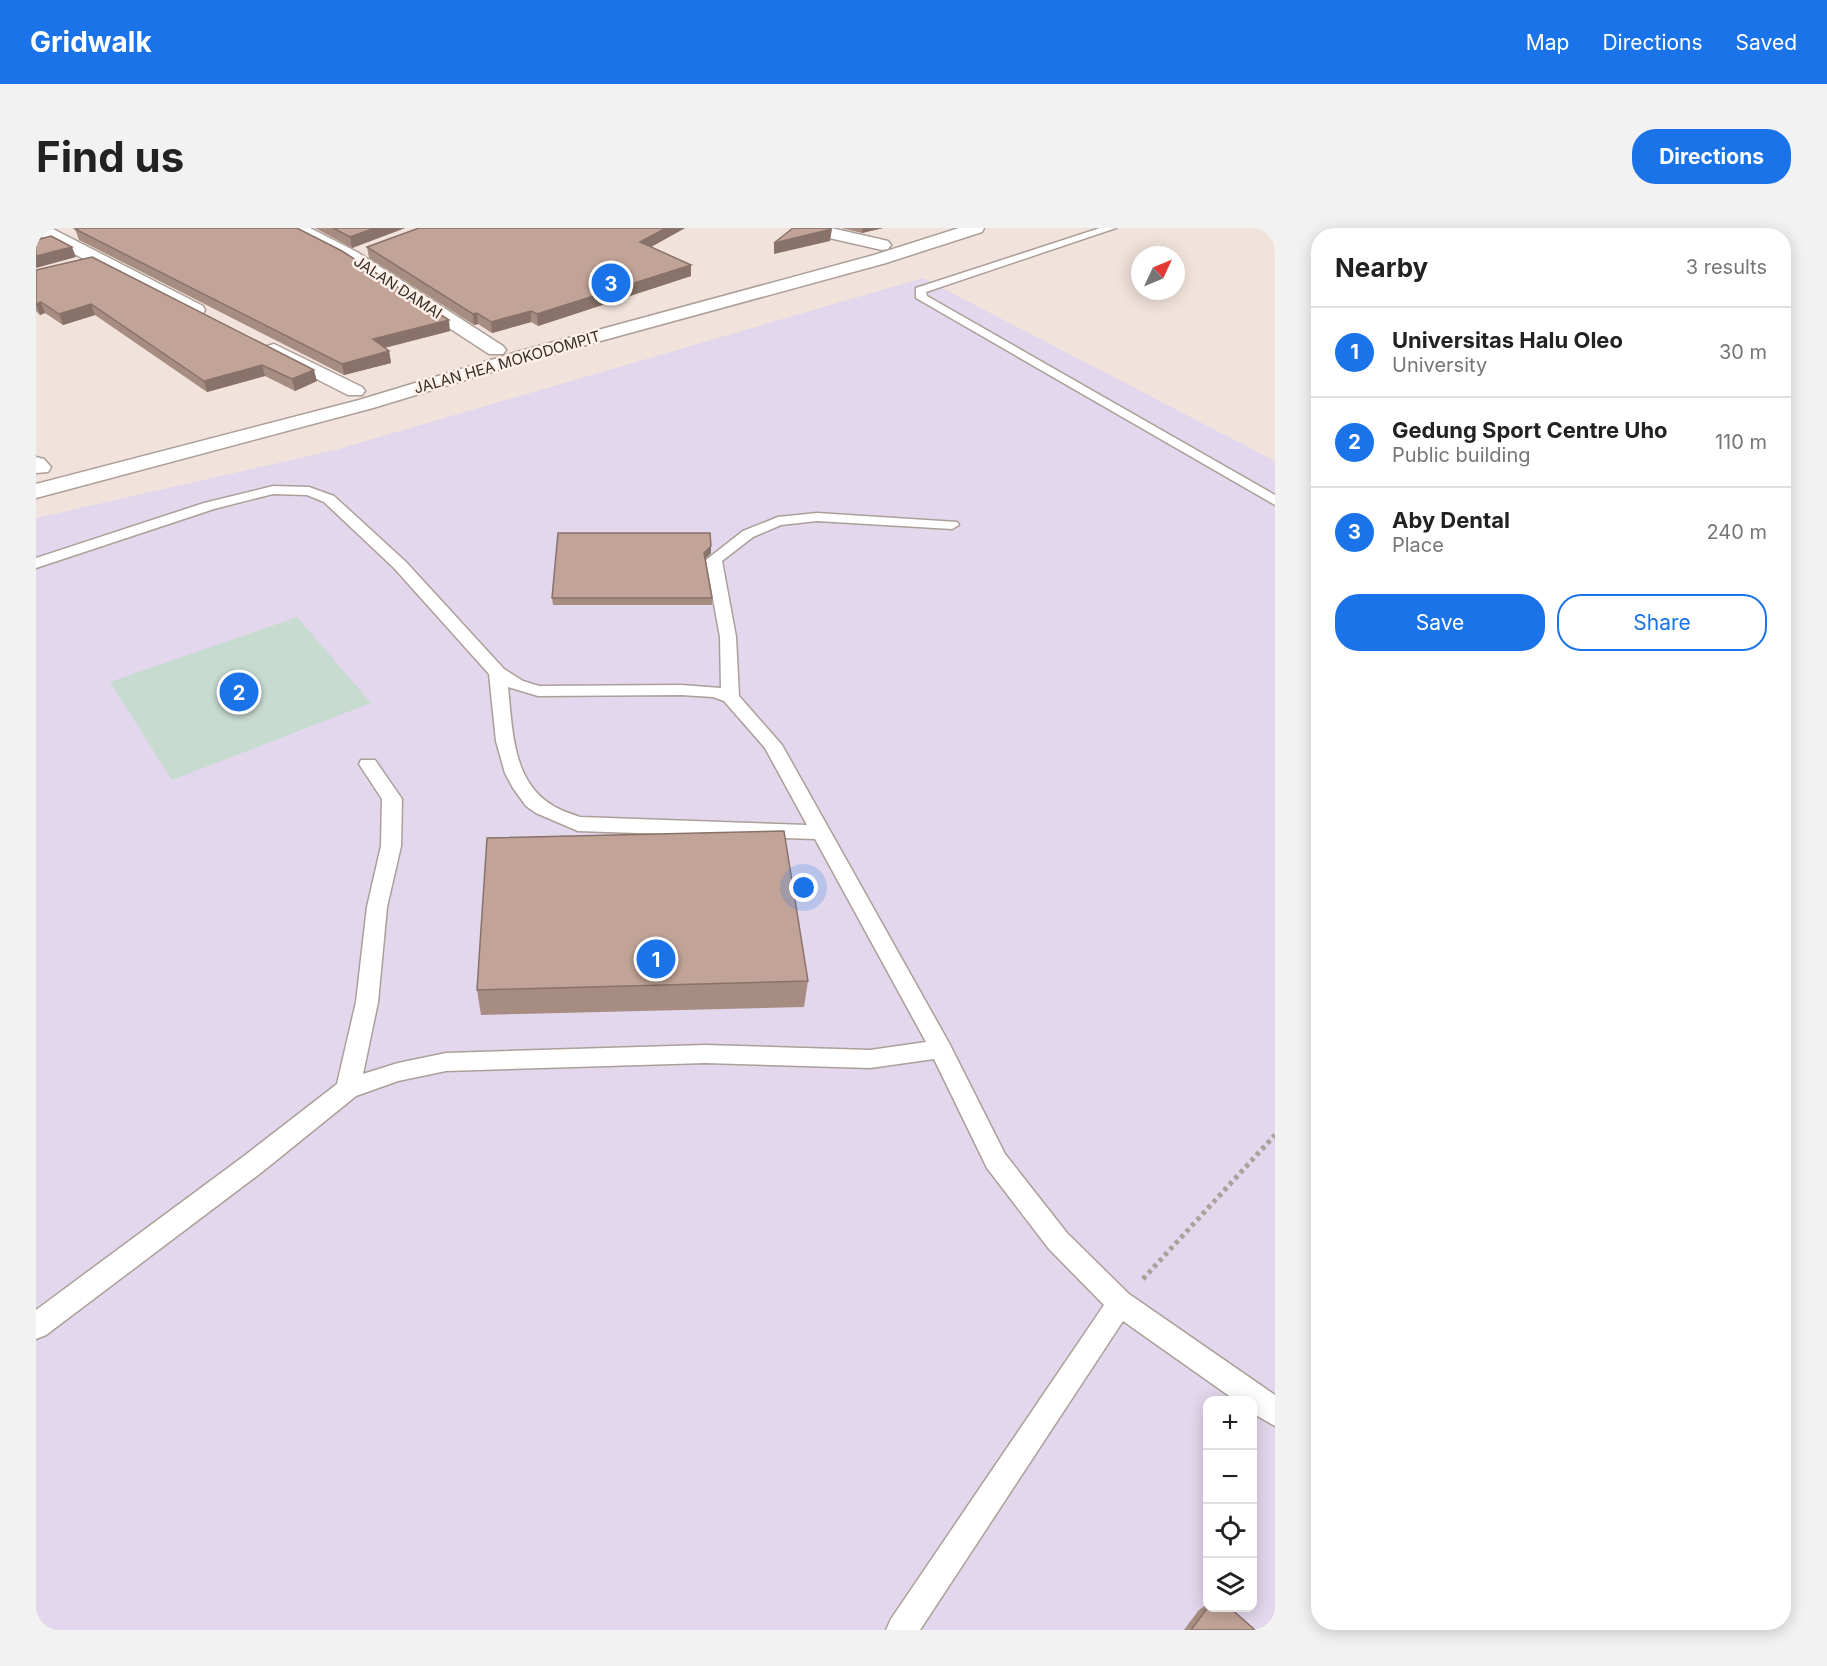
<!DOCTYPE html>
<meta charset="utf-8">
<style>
:root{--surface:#fff;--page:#f2f2f2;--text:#222;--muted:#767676;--line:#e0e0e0;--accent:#1a73e8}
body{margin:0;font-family:Inter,sans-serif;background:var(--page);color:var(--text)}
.controls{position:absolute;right:18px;bottom:18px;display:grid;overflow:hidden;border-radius:12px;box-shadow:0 3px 15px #0003}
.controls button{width:54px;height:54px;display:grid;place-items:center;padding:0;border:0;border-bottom:2px solid var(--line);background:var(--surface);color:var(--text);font:30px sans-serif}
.compass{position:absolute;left:1095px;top:18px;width:54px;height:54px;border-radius:50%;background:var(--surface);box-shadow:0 3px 15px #0003;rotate:46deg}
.you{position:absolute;left:768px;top:660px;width:21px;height:21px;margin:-15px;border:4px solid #fff;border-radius:50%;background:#1a73e8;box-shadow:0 0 0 9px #1a73e833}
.badge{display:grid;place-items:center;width:39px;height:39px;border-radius:50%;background:var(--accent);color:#fff;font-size:20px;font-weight:700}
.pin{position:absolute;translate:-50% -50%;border:3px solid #fff;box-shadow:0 2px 6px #0006}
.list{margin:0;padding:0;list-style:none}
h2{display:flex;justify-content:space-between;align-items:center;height:78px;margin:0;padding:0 24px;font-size:26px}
h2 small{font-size:20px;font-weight:400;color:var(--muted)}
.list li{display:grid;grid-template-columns:39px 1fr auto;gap:18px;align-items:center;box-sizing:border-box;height:90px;padding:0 24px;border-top:2px solid var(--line)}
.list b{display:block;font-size:22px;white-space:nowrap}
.list p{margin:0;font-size:20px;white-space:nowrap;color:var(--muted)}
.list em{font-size:20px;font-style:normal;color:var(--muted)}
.actions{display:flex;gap:12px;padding:18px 24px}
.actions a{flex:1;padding:14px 0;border:2px solid var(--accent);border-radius:24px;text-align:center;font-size:21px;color:var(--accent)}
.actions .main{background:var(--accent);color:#fff}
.icon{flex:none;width:33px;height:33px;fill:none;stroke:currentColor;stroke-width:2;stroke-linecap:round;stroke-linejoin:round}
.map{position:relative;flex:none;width:1239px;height:1402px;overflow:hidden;border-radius:24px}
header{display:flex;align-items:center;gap:36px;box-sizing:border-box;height:84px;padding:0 30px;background:var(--accent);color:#fff}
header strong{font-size:28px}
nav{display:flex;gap:33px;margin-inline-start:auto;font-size:21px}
.intro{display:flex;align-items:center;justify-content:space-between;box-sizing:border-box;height:144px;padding:0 36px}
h1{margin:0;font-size:42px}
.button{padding:15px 27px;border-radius:24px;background:var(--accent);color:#fff;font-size:21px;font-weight:700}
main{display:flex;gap:36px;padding:0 36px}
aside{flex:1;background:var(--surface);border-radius:24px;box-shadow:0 3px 15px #0003}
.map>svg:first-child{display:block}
</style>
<header>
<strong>Gridwalk</strong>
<nav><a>Map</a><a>Directions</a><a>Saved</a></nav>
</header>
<div class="intro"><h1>Find us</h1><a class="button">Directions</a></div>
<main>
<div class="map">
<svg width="1239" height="1402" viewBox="0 0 1239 1402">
<rect width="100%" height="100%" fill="#f1e3db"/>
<path fill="#e2d7ec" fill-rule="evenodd" d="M887,50L1239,233V1402H0V290L299,222ZM1172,1172H1216V1380H1172Z"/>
<path fill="#c7dbd1" d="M261,389L335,475L136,552L74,454Z"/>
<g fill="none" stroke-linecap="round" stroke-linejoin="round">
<g stroke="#ac9f98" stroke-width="3">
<path id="lane" d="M1064,0H1080L890,64L891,68L1239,267V277L880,70V60Z
M237,258L273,259L298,268L370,334L468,441L487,453L503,458L645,457L685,460L684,409L670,332L707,303L742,289L781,285L921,294L923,297L916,301L781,293L745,297L717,309L686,333L700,409L703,468L746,517L913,815L969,926L1031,1005L1093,1066L1239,1167V1198L1216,1185V1172H1199L1087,1093L884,1402H850L855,1391L1068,1077L1013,1021L951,940L898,831L834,840L669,835L410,843L362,853L320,868L226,944L10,1107L0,1111V1082L208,928L301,856L320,774L331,679L345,618L346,571L323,536L325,532H339L366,571L365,618L351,679L342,774L327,846L362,835L410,825L669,817L834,822L890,814L779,611L542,603L500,585L490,578L477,560L469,545L460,513L453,446L358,340L288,274L271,267L237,266L178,281L0,340V330L168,275ZM472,459L502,468L645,467L677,469L688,473L729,520L771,597L544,589C532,585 520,581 510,573C476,548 476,497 472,459Z"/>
</g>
<g stroke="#ac9f98" stroke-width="3">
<path id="street" d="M0,0H15L167,78L169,82L167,86H153L0,6Z
M253,0H274L321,24L467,118L470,122L467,126H453L309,32L255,4Z
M765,0H795L852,13L855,17L852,21L846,22L767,4Z
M238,116L326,159L329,163L326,167H312L231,126L228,122L231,118Z
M0,229L8,231L15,239L12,244L0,245Z"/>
</g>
<g stroke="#ac9f98" stroke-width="3">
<path id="secondary" d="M923,0H948L946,4L850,35L495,132L337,180L0,270V256L323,172L481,124L838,27Z"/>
</g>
<path stroke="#aba09a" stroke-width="5" stroke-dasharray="4 4" stroke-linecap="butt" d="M1107,1051L1239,907"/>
<use href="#lane" fill="#fff" fill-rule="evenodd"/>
<use href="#street" fill="#fff" fill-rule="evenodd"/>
<use href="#secondary" fill="#fff" fill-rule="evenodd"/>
</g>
<path fill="#a78c82" d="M279,0H369L316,20Z
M649,0L615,19L655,48L502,98L495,94L456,105L442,96L438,97L333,30L331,19Z
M805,0H847L826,5Z
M39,1L414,103L349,120L353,123L355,135L308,147L43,12Z
M0,42L281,153L259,163L229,148L171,164L59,87L27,97L9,85L4,87L0,83Z
M675,318V325L669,331L676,370V377H517L516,370Z
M772,753L768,779L445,787L441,762Z
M1172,1375V1380L1219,1402H1148L1162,1383Z"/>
<path fill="#88726a" d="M339,0H369L316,20L314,9Z
M630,0H649L604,25V14Z
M827,0H847L826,5Z
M796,1L794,13L738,26V15Z
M36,19L40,29L0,40V28Z
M655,37V48L502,98L501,86Z
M5,74L9,85L4,87L0,76Z
M55,76L59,87L27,97L23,86Z
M495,83V94L456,105L455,94Z
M441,85L442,96L438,97L437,86Z
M413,92L414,103L339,122L337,111Z
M353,123L355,135L308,147L306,136Z
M226,137L229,148L171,164L168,153Z
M278,142L281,153L259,163L256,151Z
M675,318V325L668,332V325Z"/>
<path fill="#c2a397" stroke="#88726a" stroke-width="1.5" d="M43,0H261L306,23L413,92L337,111L353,123L306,136L39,1Z
M297,0H339L314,9Z
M383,0H630L604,14L655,37L501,86L495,83L455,94L441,85L437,86L331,19Z
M757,0H791L796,1L738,15Z
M15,8L36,19L0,28V12Z
M56,29L278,142L256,151L226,137L168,153L55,76L23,86L5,74L0,76V42Z
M522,305H674L675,318L668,325L676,370H516Z
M748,603L772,753L441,762L451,610Z
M1172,1379L1194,1380L1219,1402H1155Z"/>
<g text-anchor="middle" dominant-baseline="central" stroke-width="5" stroke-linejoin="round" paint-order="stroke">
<g font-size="15" fill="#342e2b" stroke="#fef0e8">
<text transform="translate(362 59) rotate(33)">JALAN DAMAI</text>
<text transform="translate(471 134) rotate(-16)">JALAN HEA MOKODOMPIT</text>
</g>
</g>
</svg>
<div class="controls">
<button>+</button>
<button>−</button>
<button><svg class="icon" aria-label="locate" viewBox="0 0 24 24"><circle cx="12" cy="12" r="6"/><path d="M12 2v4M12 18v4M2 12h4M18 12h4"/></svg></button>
<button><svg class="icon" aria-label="layers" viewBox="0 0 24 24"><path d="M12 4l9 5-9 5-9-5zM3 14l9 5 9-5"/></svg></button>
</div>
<svg class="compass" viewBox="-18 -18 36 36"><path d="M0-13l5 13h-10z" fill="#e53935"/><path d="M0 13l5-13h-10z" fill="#767676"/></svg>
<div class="you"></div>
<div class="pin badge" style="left:620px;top:731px">1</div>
<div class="pin badge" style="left:203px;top:464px">2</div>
<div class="pin badge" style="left:575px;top:55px">3</div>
</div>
<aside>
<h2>Nearby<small>3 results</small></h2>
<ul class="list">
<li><span class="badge">1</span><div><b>Universitas Halu Oleo</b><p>University</p></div><em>30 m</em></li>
<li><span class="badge">2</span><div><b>Gedung Sport Centre Uho</b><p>Public building</p></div><em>110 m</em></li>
<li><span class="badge">3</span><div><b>Aby Dental</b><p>Place</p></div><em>240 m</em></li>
</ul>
<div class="actions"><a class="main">Save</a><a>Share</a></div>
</aside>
</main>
